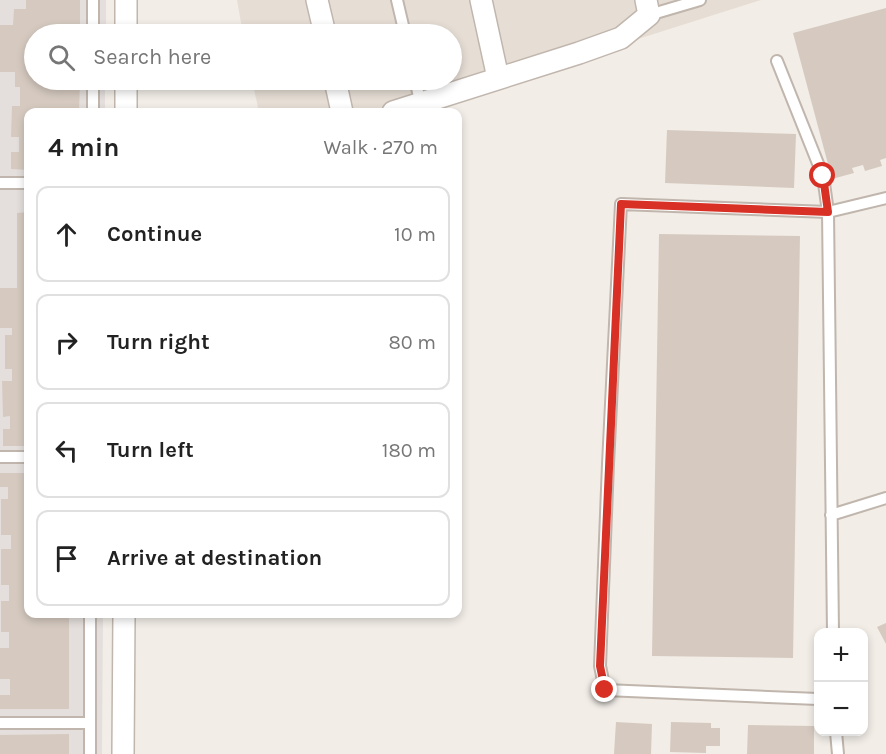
<!DOCTYPE html>
<meta charset="utf-8">
<style>
:root{--surface:#fff;--page:#f6f6f6;--text:#222;--muted:#767676;--line:#e0e0e0}
body{margin:0;font-family:Karla,sans-serif;background:var(--page);color:var(--text)}
.controls{position:absolute;right:18px;bottom:18px;display:grid;overflow:hidden;border-radius:12px;box-shadow:0 3px 9px #0003}
.controls button{width:54px;height:54px;display:grid;place-items:center;padding:0;border:0;border-bottom:2px solid var(--line);background:var(--surface);color:var(--text);font:30px sans-serif}
.stop{position:absolute;width:18px;height:18px;margin:-14px;border:4px solid #d93025;border-radius:50%;background:#fff}
.stop.end{background:#d93025;border-color:#fff;box-shadow:0 2px 6px #0008}
.list{margin:0;padding:0;list-style:none}
h2{display:flex;justify-content:space-between;align-items:center;height:78px;margin:0;padding:0 24px;font-size:26px}
h2 small{font-size:20px;font-weight:400;color:var(--muted)}
.list li{display:grid;grid-template-columns:39px 1fr auto;gap:18px;align-items:center;box-sizing:border-box;height:96px;margin:0 12px 12px;padding:0 12px;border:2px solid var(--line);border-radius:12px}
.list b{display:block;font-size:22px;white-space:nowrap}
.list em{font-size:20px;font-style:normal;color:var(--muted)}
.icon{flex:none;width:33px;height:33px;fill:none;stroke:currentColor;stroke-width:2;stroke-linecap:round;stroke-linejoin:round}
.map{position:relative;flex:none;width:886px;height:754px;overflow:hidden}
.search{position:absolute;background:var(--surface);box-shadow:0 3px 9px #0003;left:24px;top:24px;width:438px;height:66px;display:flex;align-items:center;gap:15px;box-sizing:border-box;padding:0 21px;border-radius:33px;color:var(--muted);font-size:22px}
.panel{position:absolute;background:var(--surface);box-shadow:0 3px 9px #0003;left:24px;top:108px;width:438px;height:510px;border-radius:12px}
.map>svg:first-child{display:block}
</style>
<div class="map">
<svg width="886" height="754" viewBox="0 0 886 754">
<rect width="100%" height="100%" fill="#f2ede7"/>
<path fill="#e6ded5" d="M237,0H761L408,112H259L252,80H452V34H243Z"/>
<path fill="#e4dfdc" d="M0,0H106V34H34V80H105V112H28V614H103L102,754H0Z"/>
<path fill="#d6cac0" d="M26,0H80V34H34V80H80L79,112H28V170L11,169V152H19V137H11L12,106H20V87H15V72H0V25H13L14,9H26Z
M886,8V158L880,160L882,166L865,171L863,165L852,168L854,173L832,179L793,33Z
M667,130L796,134L794,188L665,183Z
M28,212V446H3V429H10V416L3,417L2,381H12V369H5V335H12V328H0V288H17V213Z
M659,234L800,236L793,658L652,656Z
M0,473H28V614H69V709H0V695H10V679H0V648H9V632H1V601H9V585H1V549H11V535H1V499H8V487H0Z
M886,623V644L877,627Z
M616,722L652,724L651,754H614Z
M671,722L711,723V728H720V746H706V753L670,752Z
M748,725L814,726V754H747Z
M69,734V754H0V735Z"/>
<g fill="none" stroke-linecap="round" stroke-linejoin="round">
<g stroke="#c0b6ad" stroke-width="14">
<path id="service" d="M397,0L405,34
M649,15L700,0
M93,34V0
M777,61L823,176L828,212L886,198
M415,80L421,104
M93,112V80
M0,183H28
M0,457H28
M831,515L886,498
M818,699L605,690L600,666L608,464L621,204L828,212L833,632
M0,723H90
M836,732L838,754
M90,754V614"/>
</g>
<g stroke="#c0b6ad" stroke-width="24">
<path id="minor" d="M317,0L325,34
M481,0L498,78
M126,34V0
M335,80L342,112
M126,112V80
M393,112L579,53L621,38L649,15L646,0
M123,754L124,614"/>
</g>
<use href="#service" stroke="#fff" stroke-width="10"/>
<use href="#minor" stroke="#fff" stroke-width="21"/>
</g>
<g fill="none" stroke-linecap="round" stroke-linejoin="round">
<path stroke="#d93025" stroke-width="8" d="M605,690L600,666L621,204L828,212L823,176"/>
</g>
</svg>
<div class="controls">
<button>+</button>
<button>−</button>
</div>
<div class="stop" style="left:823px;top:176px"></div>
<div class="stop end" style="left:605px;top:690px"></div>
<div class="search"><svg class="icon" aria-label="search" viewBox="0 0 24 24"><circle cx="10" cy="10" r="6"/><path d="M15 15l6 6"/></svg>Search here</div>
<section class="panel">
<h2>4 min<small>Walk · 270 m</small></h2>
<ul class="list">
<li><svg class="icon" aria-label="ahead" viewBox="0 0 24 24"><path d="M12 20V5M6 11l6-6 6 6"/></svg><div><b>Continue</b></div><em>10 m</em></li>
<li><svg class="icon" aria-label="right" viewBox="0 0 24 24"><path d="M7 20v-9h11M14 6l5 5-5 5"/></svg><div><b>Turn right</b></div><em>80 m</em></li>
<li><svg class="icon" aria-label="left" viewBox="0 0 24 24"><path d="M17 20v-9H6M10 6l-5 5 5 5"/></svg><div><b>Turn left</b></div><em>180 m</em></li>
<li><svg class="icon" aria-label="arrive" viewBox="0 0 24 24"><path d="M6 21V4h12l-3 4 3 4H6"/></svg><div><b>Arrive at destination</b></div></li>
</ul>
</section>
</div>
